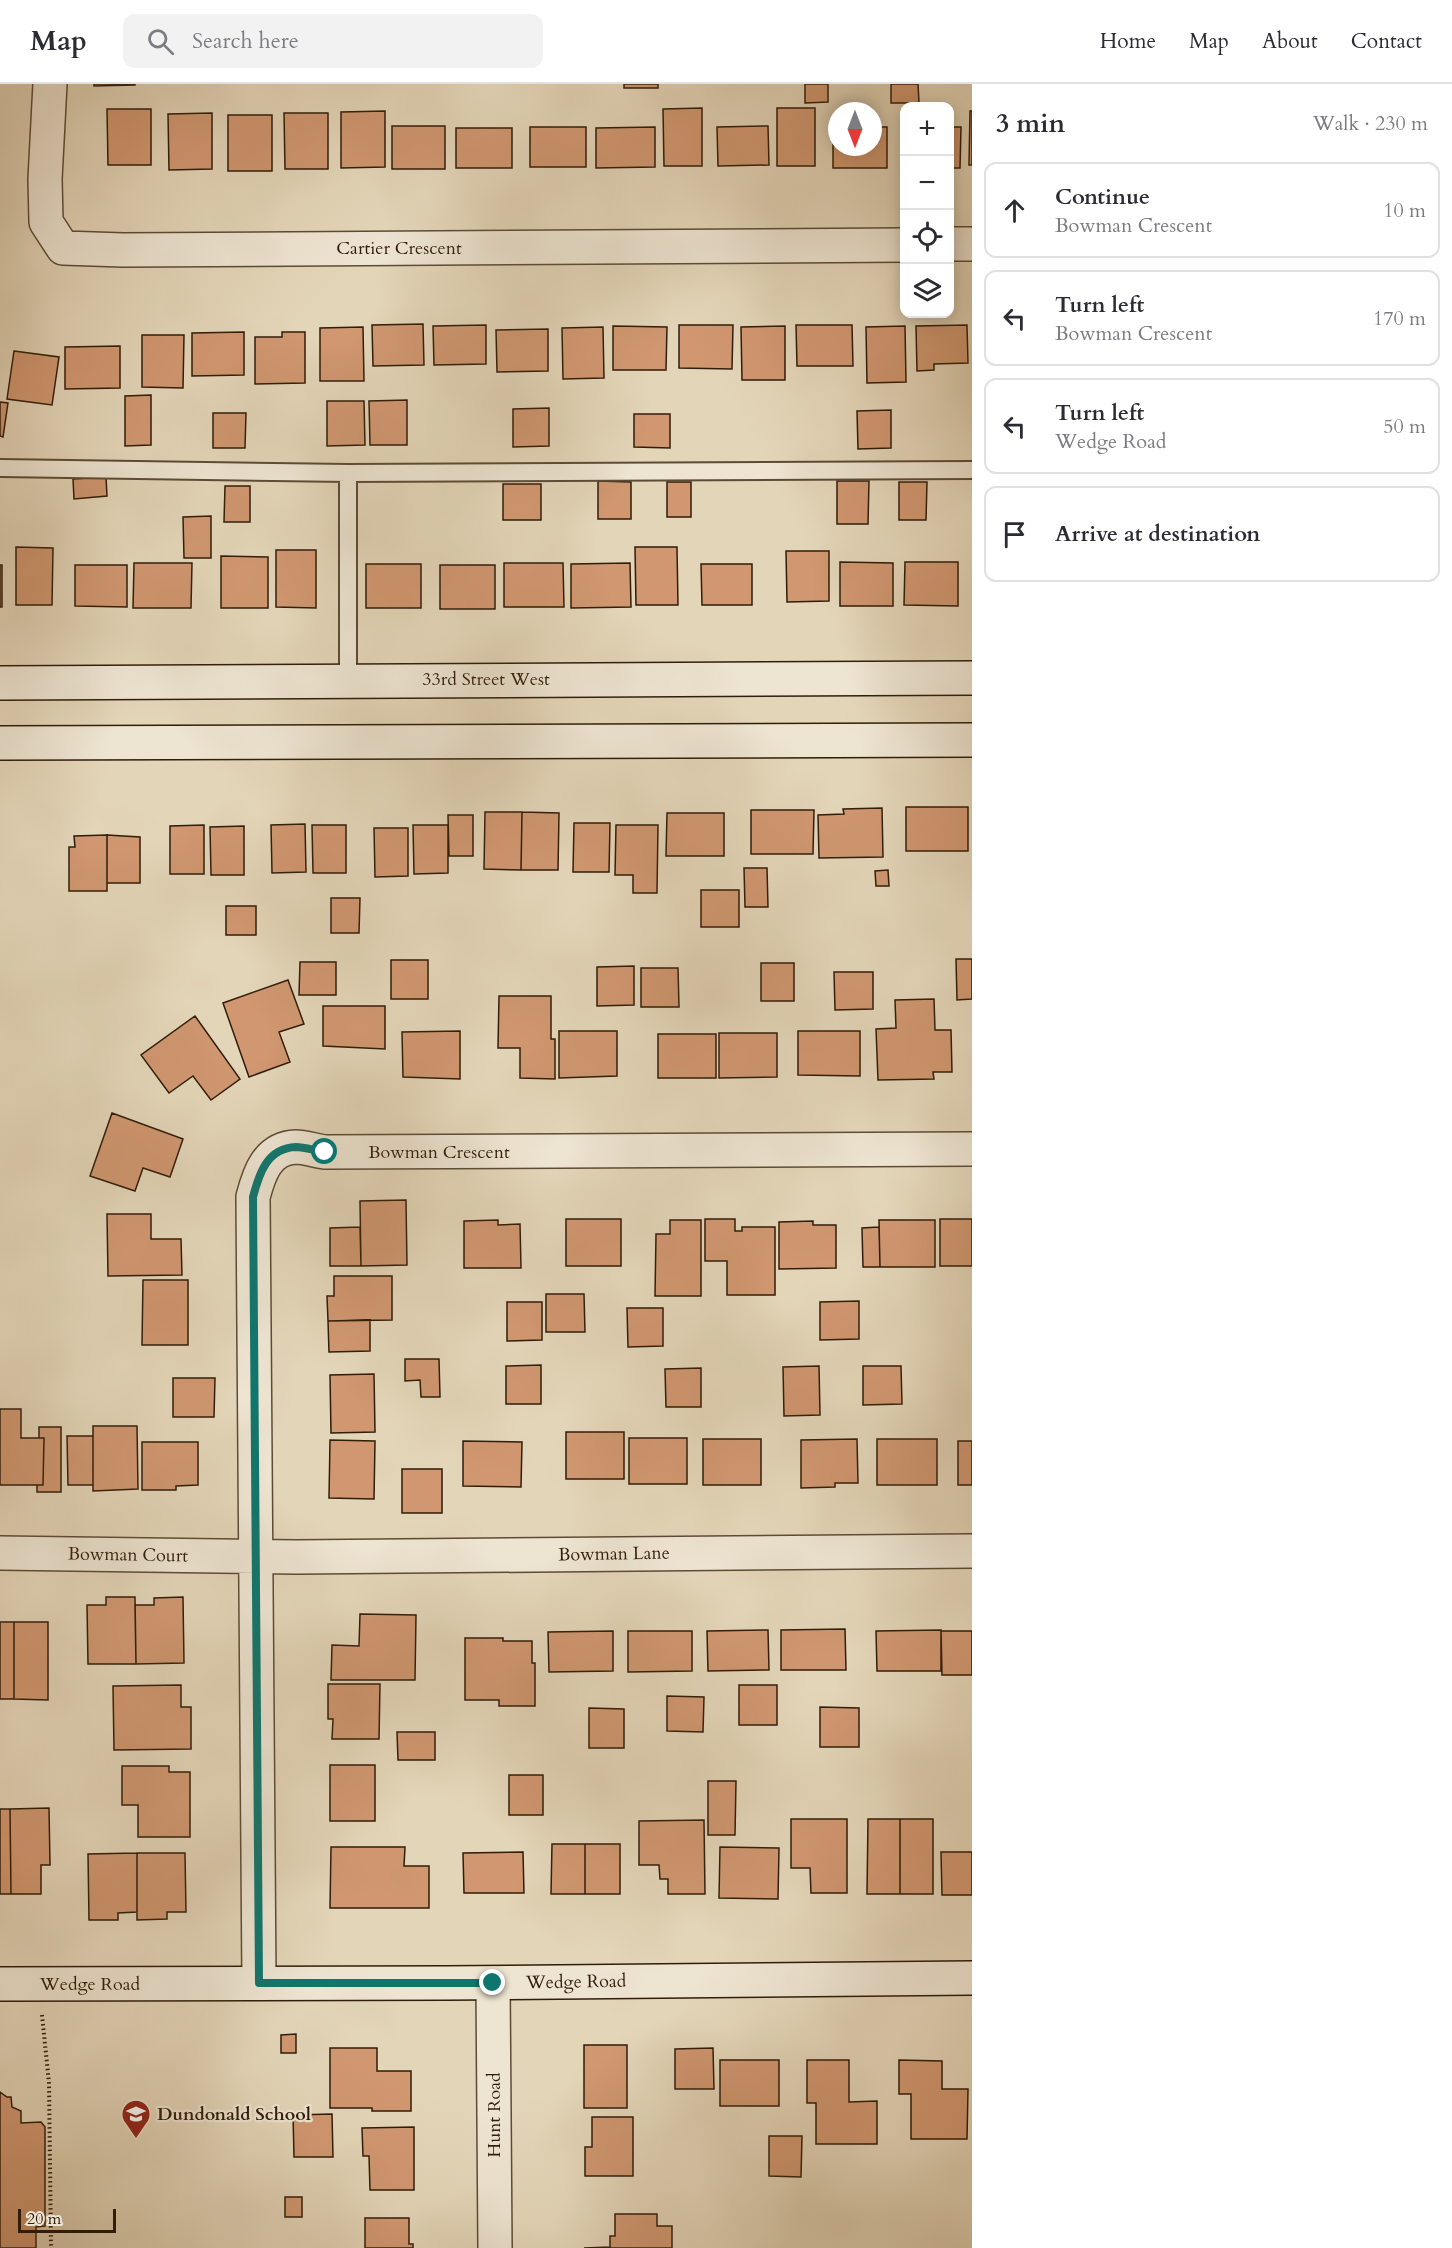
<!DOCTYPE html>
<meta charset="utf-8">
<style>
:root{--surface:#fff;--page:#f2f2f3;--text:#2b2b33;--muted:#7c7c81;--line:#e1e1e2}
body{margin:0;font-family:Cardo,serif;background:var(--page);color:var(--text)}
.controls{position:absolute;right:18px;top:18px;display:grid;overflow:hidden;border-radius:12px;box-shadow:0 3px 15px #0003}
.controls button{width:54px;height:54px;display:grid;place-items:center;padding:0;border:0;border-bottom:2px solid var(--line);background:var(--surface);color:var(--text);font:30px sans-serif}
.compass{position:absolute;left:828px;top:18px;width:54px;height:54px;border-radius:50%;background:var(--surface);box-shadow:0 3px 15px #0003;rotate:180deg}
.scale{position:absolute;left:18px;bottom:15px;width:98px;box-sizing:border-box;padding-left:6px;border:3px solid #301d0a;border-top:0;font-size:16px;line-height:21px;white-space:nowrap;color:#301d0a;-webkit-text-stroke:4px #ede4d1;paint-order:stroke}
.stop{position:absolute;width:18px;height:18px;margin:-14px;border:4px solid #0f766e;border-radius:50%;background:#fff}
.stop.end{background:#0f766e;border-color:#fff;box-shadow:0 2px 6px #0008}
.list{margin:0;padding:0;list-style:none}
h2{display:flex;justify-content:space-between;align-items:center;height:78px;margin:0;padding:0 24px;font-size:26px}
h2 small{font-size:20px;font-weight:400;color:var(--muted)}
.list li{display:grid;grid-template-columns:39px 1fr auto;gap:18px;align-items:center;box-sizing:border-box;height:96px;margin:0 12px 12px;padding:0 12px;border:2px solid var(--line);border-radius:12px}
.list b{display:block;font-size:22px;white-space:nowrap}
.list p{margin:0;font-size:20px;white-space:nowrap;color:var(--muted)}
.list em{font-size:20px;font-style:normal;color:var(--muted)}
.icon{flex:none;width:33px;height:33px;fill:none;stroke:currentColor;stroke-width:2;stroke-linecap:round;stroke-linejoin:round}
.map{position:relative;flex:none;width:972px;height:2164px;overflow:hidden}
header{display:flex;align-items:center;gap:36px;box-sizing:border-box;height:84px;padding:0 30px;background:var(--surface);border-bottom:2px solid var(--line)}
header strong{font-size:28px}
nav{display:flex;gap:33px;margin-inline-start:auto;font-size:21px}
.search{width:420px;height:54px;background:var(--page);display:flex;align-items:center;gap:15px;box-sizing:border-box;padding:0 21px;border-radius:12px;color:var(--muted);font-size:22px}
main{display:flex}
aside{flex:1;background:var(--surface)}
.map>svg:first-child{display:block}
</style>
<header>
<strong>Map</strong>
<div class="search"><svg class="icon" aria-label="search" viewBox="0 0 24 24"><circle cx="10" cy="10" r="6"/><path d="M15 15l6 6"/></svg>Search here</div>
<nav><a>Home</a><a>Map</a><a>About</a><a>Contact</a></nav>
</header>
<main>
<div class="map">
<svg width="972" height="2164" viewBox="0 0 972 2164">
<rect width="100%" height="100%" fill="#e3d5b8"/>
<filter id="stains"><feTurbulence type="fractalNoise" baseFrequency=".00333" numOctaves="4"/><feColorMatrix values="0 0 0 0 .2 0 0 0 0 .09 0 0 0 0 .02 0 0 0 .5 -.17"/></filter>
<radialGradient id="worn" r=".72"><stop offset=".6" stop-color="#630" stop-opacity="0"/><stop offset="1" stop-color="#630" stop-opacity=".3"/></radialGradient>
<path fill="#d09770" stroke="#301d0a" stroke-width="1.5" d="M94,0H135V1L94,2Z
M624,0H658V4H624Z
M805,0H828V18L805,19Z
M891,0H918L919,19H891Z
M702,24V82H664L663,25Z
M777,24H815V82H777Z
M107,25H151V81H108Z
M385,27V83L341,84V28Z
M970,27H972V81H969Z
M212,29V85L169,86L168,30Z
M284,29H328V85H285Z
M228,31H272V87H228Z
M392,42H445V85H392Z
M768,42L769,81L718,82L717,43Z
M530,43H586V83H530Z
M655,43V83L596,84V44Z
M833,43H837V63H873V43H887V84H833Z
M950,43H961L960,84H950Z
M456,44H512V84H456Z
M423,240L424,281L373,282L372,241Z
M486,241V280L434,281L433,242Z
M679,241H733L732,285L679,284Z
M796,241H852L853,282H797Z
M967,241L968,279L934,280V286L917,287L916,242Z
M613,242L667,243L666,286H613Z
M785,242V296H742L741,243Z
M905,242L906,298L867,299L866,243Z
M363,243L364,297H320V244Z
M603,243L604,294L563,295L562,244Z
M548,245V287L497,288L496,246Z
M244,248V291L192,292V249Z
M282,248H305V299L255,300V253H282Z
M142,251H184L183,304L142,303Z
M120,262V304L65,305V263Z
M14,267L59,273L52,321L7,315Z
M151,311V361L125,362V312Z
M407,316V361H370L369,317Z
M327,317H364L365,361L327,362Z
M0,318L8,319L3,353L0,352Z
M549,324V362L513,363V325Z
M891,326V364L858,365L857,327Z
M213,329H246L245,364H213Z
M634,330H670V364L634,363Z
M106,393L107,412L74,415L73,395Z
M598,397L631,398V435H598Z
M837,397H869L868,440H837Z
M667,398H691V433H667Z
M899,398H927L926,436H899Z
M503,400H541V436H503Z
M225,402H250V438H224Z
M211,432V474H184L183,433Z
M16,463L53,464L52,521H16Z
M635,463H677L678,521H636Z
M276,466H316V524L276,523Z
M786,467H829V517L787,518Z
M221,472L268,473V524H221Z
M840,478L893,479V522H840Z
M905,478H958V522L904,521Z
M134,479H192L191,524H133Z
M504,479H563L564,523H504Z
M630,479L631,523L571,524V480Z
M366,480H421V524H366Z
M701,480H752V521H702Z
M0,481H2V523H0Z
M75,481H127V523L75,522Z
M440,481H495V525H440Z
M906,723H968V767H906Z
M882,724L883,773L819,774L818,731L844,730L843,725Z
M751,726H814L813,770H751Z
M485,728H522L521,786L484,785Z
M522,728L559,729L558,786H521Z
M667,729H724V772H666Z
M448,731H473V772H449Z
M574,739H610L609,788H573Z
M305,740L306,788L272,789L271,741Z
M204,741V790H170V742Z
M312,741H346V789H313Z
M413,741H448V789L414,790Z
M616,741H658L657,809H633V791H615Z
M244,742V791H211L210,743Z
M374,744H408V792L375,793Z
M107,751L140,753V799H107Z
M107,751V807H69V763H75L74,752Z
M744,784H767L768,823H745Z
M888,786L889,802H876L875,787Z
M701,806H739V843H701Z
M331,814H360L359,849H331Z
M226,822H256V851H226Z
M956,875H972V915L957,916Z
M391,876H428V915H391Z
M300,878H336V911H299Z
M761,879H794V917H761Z
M634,882V921L597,922V883Z
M641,884H678L679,923H641Z
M834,888H873V925L835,926Z
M288,896L304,940L279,948L290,978L249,993L223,919Z
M499,912H551V955H555V995L520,994V964H498Z
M934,915L935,946H951L952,988H933L934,995L878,996L876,945L896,944L895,916Z
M323,922H385V965L323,962Z
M195,932L240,995L211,1016L193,992L169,1009L141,971Z
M460,947V995L403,993L402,948Z
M559,947H617V992L559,994Z
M798,947H860V992L798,991Z
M719,949H777V993L719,994Z
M658,950H716V994H658Z
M112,1029L183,1055L170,1093L143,1084L135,1107L90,1092Z
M406,1116L407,1181L361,1182L360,1117Z
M107,1130H151V1155H181L182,1191L108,1192Z
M566,1135H621V1182H566Z
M705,1135H735V1147H742V1143H775V1211H727V1177H705Z
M940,1135H972V1182H940Z
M498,1136V1141L520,1140L521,1184H464V1137Z
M670,1136H701V1212H655L656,1150H670Z
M879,1136H935V1183H880Z
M813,1137V1141H836V1184L779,1185V1138Z
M360,1143L361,1182H330V1144Z
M879,1143L880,1183H863L862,1144Z
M334,1192H392V1236L328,1237L327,1212H334Z
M143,1196H188V1261H142Z
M546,1210H584L585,1248H546Z
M859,1217V1255L820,1256V1218Z
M507,1218H542V1256L507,1257Z
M627,1224H663V1262L628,1263Z
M370,1236V1267L329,1268L328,1237Z
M405,1275H439L440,1313H421L420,1296L405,1297Z
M541,1281V1320H506V1282Z
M819,1282L820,1331L784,1332L783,1283Z
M863,1282H901L902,1320L863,1321Z
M701,1284V1323H666L665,1285Z
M374,1290L375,1348L331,1349L330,1291Z
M173,1294H215L214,1333H173Z
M0,1325H21V1354H44L43,1401H0Z
M93,1342H137L138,1405L93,1407Z
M39,1343H61V1408H37V1401H43L44,1354H39Z
M566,1348H624V1395H566Z
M67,1352H93V1401H68Z
M629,1354H687V1400H629Z
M703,1355H761V1401H703Z
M857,1355L858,1399H835V1403L801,1404V1356Z
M877,1355H937V1401H877Z
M330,1356L375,1357L374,1415L329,1414Z
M463,1357L522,1358L521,1403L463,1402Z
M958,1357H972V1401H958Z
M142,1358H198V1401L176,1402V1406H142Z
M402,1385H442V1429H402Z
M106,1513H135L136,1580H88L87,1521H106Z
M183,1513L184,1579L136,1580L135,1521H154V1514Z
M360,1530L416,1531L415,1596H331L332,1561L359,1562Z
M0,1538H14V1615H0Z
M14,1538H48V1616L14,1615Z
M845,1545L846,1586H781V1546Z
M768,1546L769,1586L708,1587L707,1547Z
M941,1546V1587H877L876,1547Z
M613,1547V1587L549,1588L548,1548Z
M628,1547H692V1587L628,1588Z
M941,1547H972V1591H942Z
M465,1554H503V1557H532V1579H535V1622H499V1616H465Z
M328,1600H380L379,1655H332L333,1635H328Z
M181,1601V1623H191V1665L114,1666L113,1602Z
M739,1601H777V1641H739Z
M667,1612L704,1613L703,1648L667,1647Z
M820,1623L859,1624V1663H820Z
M589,1624L624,1625V1664H589Z
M397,1648H435V1676H398Z
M330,1681H375V1737H330Z
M122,1682H169V1688H190V1753H138V1721H122Z
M509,1691H543V1731H509Z
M708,1697H736L735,1751H708Z
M49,1724L50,1781H41V1810H11L10,1725Z
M0,1725H10L11,1810H0Z
M791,1735H847V1809H811L810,1784H791Z
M868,1735H900V1810H867Z
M900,1735H933V1810H900Z
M704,1736L705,1810H668V1795H660L659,1781H639V1737Z
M552,1760H585V1810H551Z
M585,1760H620V1810H585Z
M331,1763H405L404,1782H429V1824H330Z
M720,1763L779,1764L778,1815L719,1814Z
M523,1768L524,1809H464L463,1769Z
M941,1768H972V1811H942Z
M137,1769H185L186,1828H167V1835L137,1836Z
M137,1769V1828L118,1829V1836H89L88,1770Z
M296,1950V1969H281V1951Z
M584,1961H627V2024H584Z
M330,1964H377V1987H411V2027H372V2024H330Z
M713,1964L714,2005H675V1965Z
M720,1976H779V2022H720Z
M807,1976H849V2018L877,2017V2060H816V2019H807Z
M899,1976L942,1977V2005H968L967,2055H911V2010H899Z
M0,2008L7,2013H11L12,2023L21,2027V2039L41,2038L45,2043V2142L36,2143V2164H0Z
M332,2030L333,2073H294L293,2031Z
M592,2033H633V2092H585V2063H592Z
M414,2043V2106H370L369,2072H363L362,2044Z
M769,2052H802L801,2093L769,2092Z
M285,2113H302V2133H285Z
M615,2130H657V2142H672V2164H584L610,2163V2152H615Z
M365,2134H409V2160H413V2164H365Z"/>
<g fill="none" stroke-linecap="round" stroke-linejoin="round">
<g stroke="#5d4b36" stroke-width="20">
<path id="lane" d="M0,384L348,389L972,386
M348,596V389"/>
</g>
<g stroke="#5d4b36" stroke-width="36">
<path id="street" d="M50,0L45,95L46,138L63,164L123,166L904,161
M950,160H972
M0,1469L297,1473L972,1467
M259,1899L253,1113C259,1090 267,1064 296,1063C305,1063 316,1067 325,1068L972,1065
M493,1899L495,2164"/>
</g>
<g stroke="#301d0a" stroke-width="36">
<path id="secondary" d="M0,599L972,594
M0,659L972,656
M0,1900L446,1899L972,1894"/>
</g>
<path stroke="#301d0a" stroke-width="4" stroke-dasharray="1.5 3" stroke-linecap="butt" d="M42,1931L49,1999L51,2164"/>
<use href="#lane" stroke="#ede4d1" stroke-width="16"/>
<use href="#street" stroke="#ede4d1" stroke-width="33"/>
<use href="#secondary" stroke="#ede4d1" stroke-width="33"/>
</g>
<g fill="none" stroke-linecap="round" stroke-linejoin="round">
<path stroke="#0f766e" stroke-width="8" d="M325,1068C316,1067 305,1063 296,1063C267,1064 259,1090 253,1113L259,1899H493"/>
</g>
<defs>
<g id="school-pin" transform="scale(1.5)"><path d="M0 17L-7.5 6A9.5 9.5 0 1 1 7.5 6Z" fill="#8f2418" stroke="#ede4d1"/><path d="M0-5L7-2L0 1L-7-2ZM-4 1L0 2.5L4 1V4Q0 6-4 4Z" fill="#fff"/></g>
</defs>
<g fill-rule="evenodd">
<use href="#school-pin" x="136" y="2030"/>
</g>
<g text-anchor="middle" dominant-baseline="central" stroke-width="4.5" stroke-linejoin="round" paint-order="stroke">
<g font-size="18" fill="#301d0a" stroke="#ede4d1">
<text x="399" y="164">Cartier Crescent</text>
<text x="486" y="595">33rd Street West</text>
<text x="439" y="1068">Bowman Crescent</text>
<text transform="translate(614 1470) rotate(-1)">Bowman Lane</text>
<text transform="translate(128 1471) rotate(1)">Bowman Court</text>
<text transform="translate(576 1898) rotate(-1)">Wedge Road</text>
<text x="90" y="1900">Wedge Road</text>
<text transform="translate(494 2031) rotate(-90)">Hunt Road</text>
</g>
<g font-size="18" font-weight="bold" fill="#301d0a" stroke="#ede4d1" text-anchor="start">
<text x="157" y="2030">Dundonald School</text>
</g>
</g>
<rect width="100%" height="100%" filter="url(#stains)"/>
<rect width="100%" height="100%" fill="url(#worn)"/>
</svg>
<div class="controls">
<button>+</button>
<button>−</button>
<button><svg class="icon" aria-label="locate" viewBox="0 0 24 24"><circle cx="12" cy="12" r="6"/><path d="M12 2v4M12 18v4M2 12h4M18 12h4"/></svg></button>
<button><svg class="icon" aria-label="layers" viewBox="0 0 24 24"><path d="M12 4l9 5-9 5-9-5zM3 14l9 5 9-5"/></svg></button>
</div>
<svg class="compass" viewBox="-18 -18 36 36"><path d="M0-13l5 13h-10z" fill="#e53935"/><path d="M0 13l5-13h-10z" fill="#7c7c81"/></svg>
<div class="scale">20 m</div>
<div class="stop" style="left:325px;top:1068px"></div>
<div class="stop end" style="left:493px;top:1899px"></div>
</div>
<aside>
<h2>3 min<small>Walk · 230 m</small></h2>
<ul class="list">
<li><svg class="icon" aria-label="ahead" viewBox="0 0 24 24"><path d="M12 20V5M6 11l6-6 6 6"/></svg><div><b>Continue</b><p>Bowman Crescent</p></div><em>10 m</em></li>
<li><svg class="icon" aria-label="left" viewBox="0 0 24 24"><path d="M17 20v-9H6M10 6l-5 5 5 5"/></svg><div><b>Turn left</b><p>Bowman Crescent</p></div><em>170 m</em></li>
<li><svg class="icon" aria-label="left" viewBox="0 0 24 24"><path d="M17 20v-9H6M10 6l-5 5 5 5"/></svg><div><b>Turn left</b><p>Wedge Road</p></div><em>50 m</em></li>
<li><svg class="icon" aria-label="arrive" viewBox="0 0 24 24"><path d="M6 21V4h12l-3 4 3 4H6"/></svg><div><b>Arrive at destination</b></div></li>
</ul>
</aside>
</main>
